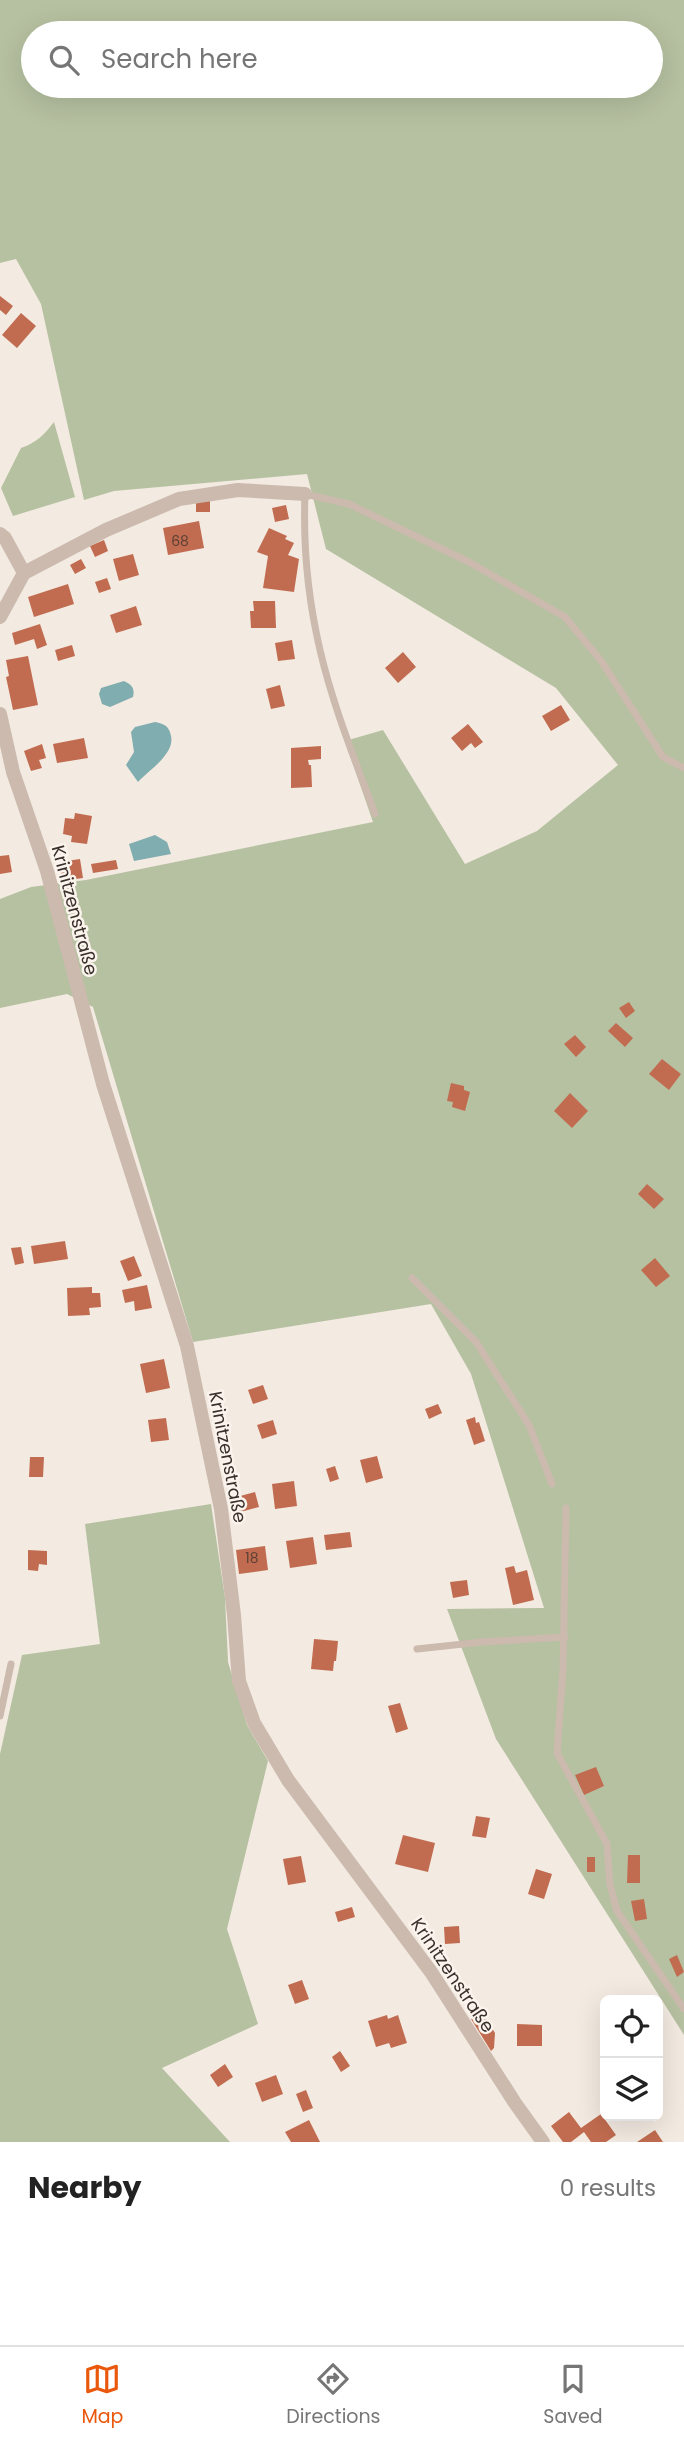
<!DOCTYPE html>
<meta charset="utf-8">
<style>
:root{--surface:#fff;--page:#f6f6f6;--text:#222;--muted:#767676;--line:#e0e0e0;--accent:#ea580c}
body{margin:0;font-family:Poppins,sans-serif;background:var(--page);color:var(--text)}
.controls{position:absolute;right:21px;bottom:21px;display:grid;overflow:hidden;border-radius:10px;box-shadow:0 7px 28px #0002}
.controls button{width:63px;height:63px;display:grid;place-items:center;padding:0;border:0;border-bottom:2px solid var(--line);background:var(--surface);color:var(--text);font:35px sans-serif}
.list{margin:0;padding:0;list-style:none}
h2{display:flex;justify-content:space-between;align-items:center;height:91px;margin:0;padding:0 28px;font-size:30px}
h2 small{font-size:23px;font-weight:400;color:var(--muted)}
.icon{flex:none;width:38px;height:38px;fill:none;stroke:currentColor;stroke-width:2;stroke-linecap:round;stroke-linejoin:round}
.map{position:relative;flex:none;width:684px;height:2142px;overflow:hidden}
.search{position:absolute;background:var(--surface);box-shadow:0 7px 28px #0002;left:21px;right:21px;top:21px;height:77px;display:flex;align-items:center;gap:18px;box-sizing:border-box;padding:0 24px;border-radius:38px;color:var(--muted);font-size:26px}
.sheet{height:203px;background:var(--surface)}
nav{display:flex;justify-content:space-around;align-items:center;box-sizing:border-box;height:98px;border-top:2px solid var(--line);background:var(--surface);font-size:19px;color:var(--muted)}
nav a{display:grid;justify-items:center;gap:4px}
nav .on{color:var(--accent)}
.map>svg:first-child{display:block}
</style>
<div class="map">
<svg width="684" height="2142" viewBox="0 0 684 2142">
<rect width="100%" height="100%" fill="#f3eae1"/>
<path fill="#b6c1a1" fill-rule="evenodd" d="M0,0H684V2035L496,1739L447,1609L544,1608L471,1374L431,1304L193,1342L93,1007L67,994L0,1008V899L31,887L86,880L373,822L345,741L383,730L465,864L537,831L618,765L556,688L326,549L307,474L114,491L84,500L41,304L16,259L0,263ZM33,33H651V86H33Z
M54,422L75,497L13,516L1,488L21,448C36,443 45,434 54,422Z
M211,1504L225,1598L228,1662L247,1725L268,1761L227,1929L258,2024L162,2068L230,2142H0V1754L22,1655L100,1644L85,1524Z"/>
<path fill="#80adaf" d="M124,681C132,685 135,688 133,697L110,707L102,704L99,694L101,688Z
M155,722C165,724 169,726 171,736C175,754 149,770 138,782L126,765L134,752L131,732L135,727Z
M155,835L167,842L171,854L134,861L129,844Z"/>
<path fill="#c16c50" d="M0,296L13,306L6,315L0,310Z
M21,313L36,326L17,348L2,335Z
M196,501H210V512H196Z
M286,505L289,519L275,522L272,508Z
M199,521L204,548L168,555L163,528Z
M269,528L287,536L285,539L294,543L288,555L299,559L294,592L263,588L268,556L257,552Z
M104,540L108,551L95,557L90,546Z
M133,554L139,575L119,581L113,559Z
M81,559L86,568L75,574L70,565Z
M107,578L111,589L99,593L95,582Z
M68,584L74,604L34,617L28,597Z
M253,601H275L276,628H251L250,611H254Z
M136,606L142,625L116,633L110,615Z
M40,624L47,645L37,649L34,639L15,645L12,633Z
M292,640L295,659L278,661L275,643Z
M72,645L75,656L58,661L55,650Z
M403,652L416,667L398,683L385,668Z
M28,656L38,705L13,710L6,677L9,676L6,660Z
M280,685L285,706L271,709L266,689Z
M561,705L570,720L551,731L542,716Z
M468,724L483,742L475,748L471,743L462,751L451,738Z
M84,738L88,758L57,763L53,744Z
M42,744L46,758L39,760L42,768L31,771L24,751Z
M321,746V759L308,760L309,765H311L312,787L291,788V748Z
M75,813L92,816L87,844L71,842L72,836L63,834L65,818L74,819Z
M9,855L12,872L0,874V856Z
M80,859L83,878L62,881L60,862Z
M116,860L118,869L93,873L91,864Z
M629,1002L635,1011L626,1018L619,1008Z
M616,1023L633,1038L625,1047L608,1031Z
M575,1035L586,1047L576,1057L564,1044Z
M662,1059L681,1074L669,1090L649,1074Z
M451,1083L464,1086V1090L470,1092L465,1111L452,1107L453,1102L447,1101Z
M570,1093L588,1111L572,1128L554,1111Z
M647,1184L664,1199L654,1209L638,1194Z
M65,1241L68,1259L34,1264L31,1246Z
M21,1247L24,1263L15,1265L11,1248Z
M134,1256L142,1276L128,1281L120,1261Z
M655,1258L670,1276L656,1287L641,1270Z
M147,1285L152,1308L135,1311L134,1301L125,1303L122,1290Z
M92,1287V1293H100L101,1307L89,1308L90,1315L68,1316L67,1288Z
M164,1359L170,1388L146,1393L140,1364Z
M263,1385L268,1399L253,1404L248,1390Z
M438,1404L442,1413L429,1419L425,1409Z
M475,1417L476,1423L479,1422L485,1441L474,1445L466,1420Z
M166,1418L169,1440L151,1442L148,1420Z
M273,1420L277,1434L262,1439L257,1425Z
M377,1456L383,1478L366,1483L360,1460Z
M30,1457H44L43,1477H29Z
M335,1466L339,1479L330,1482L326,1469Z
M294,1481L297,1506L275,1509L272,1484Z
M255,1492L259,1507L233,1514L229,1499Z
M350,1532L352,1547L326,1550L324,1535Z
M313,1537L317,1564L290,1568L286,1541Z
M265,1546L268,1570L239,1574L236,1550Z
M28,1550L47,1551V1565L39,1564L38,1571L28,1570Z
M514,1566L516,1573L527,1570L534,1600L513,1605L505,1568Z
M467,1580L469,1595L453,1598L450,1582Z
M314,1639L338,1641L336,1661H334L333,1671L311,1669Z
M400,1703L408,1729L396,1733L388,1706Z
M596,1767L604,1786L584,1795L575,1775Z
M476,1816L490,1818L486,1838L472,1836Z
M403,1835L435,1843L428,1872L395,1864Z
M628,1855H640V1883H627Z
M301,1856L306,1882L288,1885L283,1859Z
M587,1857H595V1872H587Z
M536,1869L552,1874L544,1899L528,1894Z
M644,1899L647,1919L635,1921L631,1901Z
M352,1907L355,1917L338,1922L335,1912Z
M459,1926L460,1943L445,1944L444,1927Z
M677,1955L684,1972L677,1977L669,1959Z
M302,1980L309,1999L295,2004L288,1985Z
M482,2012L495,2033L494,2048L491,2051L471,2019Z
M387,2015L388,2019L398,2015L407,2043L391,2048L389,2043L376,2047L368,2021Z
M517,2024L542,2025V2046H517Z
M340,2051L350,2066L341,2072L332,2057Z
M225,2064L233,2077L218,2087L210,2075Z
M276,2075L283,2094L262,2102L255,2083Z
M306,2090L313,2108L303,2112L296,2094Z
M569,2112L581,2128L601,2114L616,2135L606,2142H591L584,2132L571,2142H563L551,2126Z
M309,2120L320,2142H291L285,2132Z
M655,2130L663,2142H637Z"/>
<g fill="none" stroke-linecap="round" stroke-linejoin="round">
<path stroke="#cbbaad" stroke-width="7" d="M375,814C355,760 333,706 320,650C308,599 303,546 305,494L349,504L469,562L565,617L602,662L663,757L684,768
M412,1278L476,1342L529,1425L552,1484
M566,1508L563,1670L557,1753L607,1844L610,1885L617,1911L684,2009
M417,1649L482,1642L565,1637
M0,1716L11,1664"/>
<path stroke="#cbbaad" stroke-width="14" d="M0,534L5,538L24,573
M0,617L24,573L106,530L179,499L238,490L305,494
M0,714L13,772L47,871L103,1084L187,1346L221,1509L234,1615L239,1681L254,1723L288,1780L431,1972L515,2103L543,2142"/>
</g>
<g text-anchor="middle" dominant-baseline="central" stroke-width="5" stroke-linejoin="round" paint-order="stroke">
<g font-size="14" fill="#5b3f34">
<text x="180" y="541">68</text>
<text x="252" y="1558">18</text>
</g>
<g font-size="18" fill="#39302b" stroke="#faf4ed">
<text transform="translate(75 910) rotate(75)">Krinitzenstraße</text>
<text transform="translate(228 1457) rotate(79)">Krinitzenstraße</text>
<text transform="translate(453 1975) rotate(56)">Krinitzenstraße</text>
</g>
</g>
</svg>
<div class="controls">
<button><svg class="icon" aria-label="locate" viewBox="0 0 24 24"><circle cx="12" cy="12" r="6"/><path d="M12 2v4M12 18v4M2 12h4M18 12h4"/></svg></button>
<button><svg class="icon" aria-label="layers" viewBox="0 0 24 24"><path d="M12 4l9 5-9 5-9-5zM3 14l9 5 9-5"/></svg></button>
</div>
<div class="search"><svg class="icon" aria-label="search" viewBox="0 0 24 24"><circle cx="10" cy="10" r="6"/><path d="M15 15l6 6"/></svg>Search here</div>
</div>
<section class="sheet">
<h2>Nearby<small>0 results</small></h2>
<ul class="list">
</ul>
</section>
<nav>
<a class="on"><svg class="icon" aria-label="map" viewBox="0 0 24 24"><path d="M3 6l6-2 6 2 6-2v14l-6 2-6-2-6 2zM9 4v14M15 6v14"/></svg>Map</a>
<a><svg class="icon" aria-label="directions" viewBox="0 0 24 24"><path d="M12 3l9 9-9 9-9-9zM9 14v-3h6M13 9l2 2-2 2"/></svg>Directions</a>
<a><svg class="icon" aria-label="saved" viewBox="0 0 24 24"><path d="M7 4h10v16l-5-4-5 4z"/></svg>Saved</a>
</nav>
